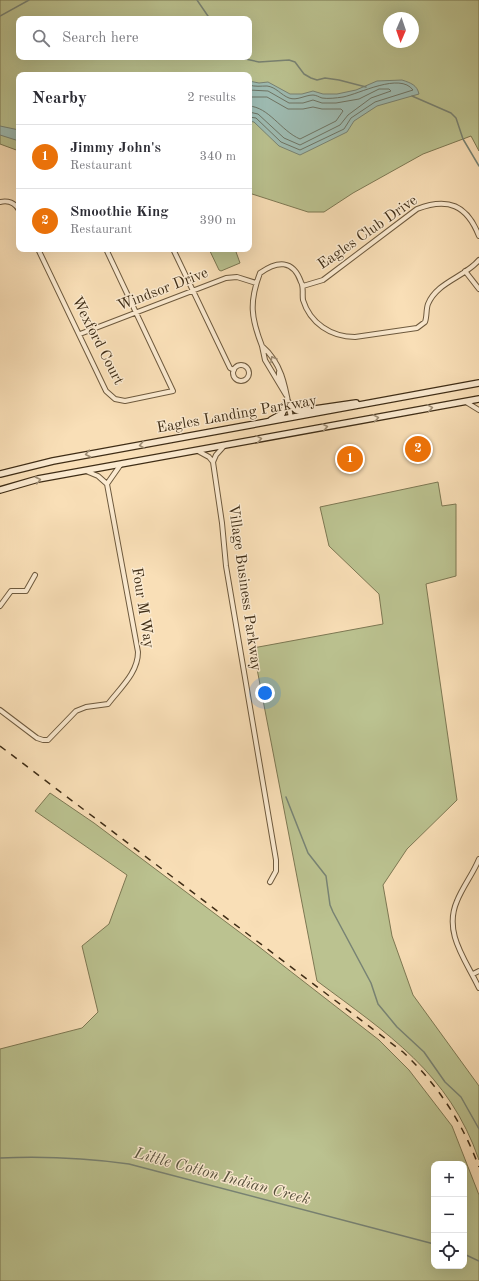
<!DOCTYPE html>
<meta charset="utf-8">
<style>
:root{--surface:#fff;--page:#f7f7f7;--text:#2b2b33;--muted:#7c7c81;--line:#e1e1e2;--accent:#111827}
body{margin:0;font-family:"Old Standard TT",serif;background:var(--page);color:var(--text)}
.controls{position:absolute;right:12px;bottom:12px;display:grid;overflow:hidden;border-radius:8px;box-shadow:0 4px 16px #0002}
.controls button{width:36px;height:36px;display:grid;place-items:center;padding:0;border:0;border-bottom:1px solid var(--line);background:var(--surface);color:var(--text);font:20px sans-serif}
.compass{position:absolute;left:383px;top:12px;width:36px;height:36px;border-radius:50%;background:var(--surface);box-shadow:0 4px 16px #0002;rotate:182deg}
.you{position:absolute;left:265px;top:693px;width:14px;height:14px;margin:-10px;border:3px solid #fff;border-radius:50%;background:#1a73e8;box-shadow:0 0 0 6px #1a73e833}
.badge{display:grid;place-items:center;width:26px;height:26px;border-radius:50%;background:var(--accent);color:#fff;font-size:13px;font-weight:700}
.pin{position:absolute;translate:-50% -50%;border:2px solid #fff;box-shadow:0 1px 4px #0006}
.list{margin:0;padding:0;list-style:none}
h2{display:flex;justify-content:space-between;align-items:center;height:52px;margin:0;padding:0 16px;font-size:17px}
h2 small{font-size:13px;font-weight:400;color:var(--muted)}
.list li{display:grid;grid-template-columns:26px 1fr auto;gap:12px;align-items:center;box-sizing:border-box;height:64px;padding:0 16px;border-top:1px solid var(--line)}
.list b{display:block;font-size:15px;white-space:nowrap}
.list p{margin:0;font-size:13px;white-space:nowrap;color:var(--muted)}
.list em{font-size:13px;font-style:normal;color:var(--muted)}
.icon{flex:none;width:22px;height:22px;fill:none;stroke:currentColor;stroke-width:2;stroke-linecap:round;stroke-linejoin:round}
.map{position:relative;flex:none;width:479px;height:1281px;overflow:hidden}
.search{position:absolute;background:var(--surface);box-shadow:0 4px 16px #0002;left:16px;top:16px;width:236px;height:44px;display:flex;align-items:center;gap:10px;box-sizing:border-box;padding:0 14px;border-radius:8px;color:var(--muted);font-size:15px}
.panel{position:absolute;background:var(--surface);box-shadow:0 4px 16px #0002;left:16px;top:72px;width:236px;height:180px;border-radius:8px}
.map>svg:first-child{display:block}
</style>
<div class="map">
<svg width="479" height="1281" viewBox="0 0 479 1281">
<rect width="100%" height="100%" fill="#f9dfb7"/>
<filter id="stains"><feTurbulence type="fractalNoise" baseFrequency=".005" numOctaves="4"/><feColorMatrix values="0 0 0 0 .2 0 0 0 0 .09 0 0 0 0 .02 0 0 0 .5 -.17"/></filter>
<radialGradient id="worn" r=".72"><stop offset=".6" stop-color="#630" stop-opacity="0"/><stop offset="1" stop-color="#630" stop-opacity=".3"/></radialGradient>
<path fill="#bbc290" stroke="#7d7853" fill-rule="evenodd" d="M0,0H479V151L471,136L423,154L353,193L324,212H308L249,193V75H19V151L0,144ZM389,18H413V42H389ZM19,19H249V57H19Z
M209,249H235L240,263L221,271L219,270Z
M438,482L442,506L456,504V576L426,584L457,800L407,849L383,885L392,936L413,995L479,1086V1160C449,1073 388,1034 317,981L253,648L383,624L379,594L329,546L320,507Z
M50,793L94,823L258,946L379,1040L409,1070L452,1126L479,1195V1281H0V1049L82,1028L98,1012L82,946L109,924L127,875L35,811ZM434,1164H464V1266H434Z"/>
<path fill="#9ebcb3" stroke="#788374" d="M402,80C411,83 417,85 419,94L377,106L354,121L347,132L300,155L279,146L254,122L249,121V81L259,83L268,82L290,94H302L313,91L323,94H337L356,90L377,81Z
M0,126L19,130V141L0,135Z"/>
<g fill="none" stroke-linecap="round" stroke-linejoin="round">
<path stroke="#6e7464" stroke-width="1" d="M249,85C255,87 261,86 267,86C276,87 281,95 289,98C297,101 305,95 313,95C316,95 319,97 322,98C328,99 336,98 343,97C359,94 400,72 413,90L375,102L351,118L344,129L300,150L281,142L256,118L249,117
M249,90L268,91L289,103H303L313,100L322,103H336L359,99L379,89H389L391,91L371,98L348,115L340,125L300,145L284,138L258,114L249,112
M249,97H267L288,109H303L313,107L322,109H341L343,111L336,121L300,139C281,131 269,107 249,106"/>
<path stroke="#788374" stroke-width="1.5" d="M197,0L210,19
M0,16L29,0
M236,57L259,62L289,60L295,62L304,74L311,78L317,80L325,78L339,80L366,87
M412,96L451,113L456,118L463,139L479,166
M286,797L308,853L326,876L330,905L333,912L371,983L378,1004L397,1027L424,1052L445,1082L461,1097L479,1129
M0,1158C44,1156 86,1158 129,1164L434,1244
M464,1254L479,1261"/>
<g stroke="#6e5a3e" stroke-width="6">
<path id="minor" d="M0,202C8,200 15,203 19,210
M38,249L106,391L115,399L125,401L173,391L106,249
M173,249L230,368L234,370
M465,271L479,289
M303,286L323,280L417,209C448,197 467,205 479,236
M80,334L226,278L237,277L256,283
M262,346C251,318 249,302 260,273C277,261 293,259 301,282C304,287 302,294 303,300C310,323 331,337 355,337L417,328L425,322C427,317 426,309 428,304C437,282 465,277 479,260
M233 373a8 8 0 1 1 16 0a8 8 0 1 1-16 0Z
M279,372V378L283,388
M286,395L265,360L262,346C284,365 286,392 291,418
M466,402L479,410
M225,445L216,455L213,462L222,523L226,566L276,860V871L270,882
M198,451L209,457L213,462
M107,484L121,464
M0,606L11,591H26L35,575
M0,710L37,738L43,740H48L76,711L86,707L108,704C120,688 138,673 138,652L107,484L98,476L86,471
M479,859C473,874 463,886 457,901C443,933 466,960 479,988
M473,974L479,971"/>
</g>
<g stroke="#3f2d16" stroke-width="8">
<path id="secondary" d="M287,402L296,410L301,411L356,403
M271,420L282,414L287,402
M0,474L53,461L479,383
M0,490L38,479L479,399"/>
</g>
<use href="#minor" stroke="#fbead0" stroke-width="4"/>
<use href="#secondary" stroke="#fbead0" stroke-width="5.5"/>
<path stroke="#3f2d16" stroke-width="1.5" stroke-dasharray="7 7" stroke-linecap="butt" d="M0,746L403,1052C438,1085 462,1122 479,1167"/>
</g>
<defs><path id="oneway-chevron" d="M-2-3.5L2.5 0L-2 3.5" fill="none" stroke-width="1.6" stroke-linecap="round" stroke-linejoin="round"/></defs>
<g stroke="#9d8c73">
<use href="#oneway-chevron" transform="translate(273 359) rotate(-120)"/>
<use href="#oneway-chevron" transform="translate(430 408) rotate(-10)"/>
<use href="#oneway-chevron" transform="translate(376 418) rotate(-11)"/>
<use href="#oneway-chevron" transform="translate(325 427) rotate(-11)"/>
<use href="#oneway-chevron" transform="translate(259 439) rotate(-10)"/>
<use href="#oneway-chevron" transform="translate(142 445) rotate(170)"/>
<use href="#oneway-chevron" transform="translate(88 454) rotate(169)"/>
<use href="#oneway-chevron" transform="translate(38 480) rotate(-13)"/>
</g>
<g text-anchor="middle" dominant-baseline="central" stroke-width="3" stroke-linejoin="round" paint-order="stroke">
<g font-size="15" fill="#3f2d16" stroke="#fbead0">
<text transform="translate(368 233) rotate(-35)">Eagles Club Drive</text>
<text transform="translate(163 290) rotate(-21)">Windsor Drive</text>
<text transform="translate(97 341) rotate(63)">Wexford Court</text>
<text transform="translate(237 415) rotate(-10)">Eagles Landing Parkway</text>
<text transform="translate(244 588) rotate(82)">Village Business Parkway</text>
<text transform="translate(142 608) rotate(81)">Four M Way</text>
</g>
<g font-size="16" font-style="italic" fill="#57513d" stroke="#fbead0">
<text transform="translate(222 1177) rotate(15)">Little Cotton Indian Creek</text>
</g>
</g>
<rect width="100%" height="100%" filter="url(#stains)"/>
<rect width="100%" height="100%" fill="url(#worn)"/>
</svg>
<div class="controls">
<button>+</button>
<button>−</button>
<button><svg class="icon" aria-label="locate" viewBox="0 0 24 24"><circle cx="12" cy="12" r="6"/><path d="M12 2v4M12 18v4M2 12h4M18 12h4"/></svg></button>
</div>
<svg class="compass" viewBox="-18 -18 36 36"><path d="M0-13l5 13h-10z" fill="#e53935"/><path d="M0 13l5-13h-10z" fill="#7c7c81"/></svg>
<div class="you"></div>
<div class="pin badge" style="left:350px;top:459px;background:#e8710a">1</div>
<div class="pin badge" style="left:418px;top:449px;background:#e8710a">2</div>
<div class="search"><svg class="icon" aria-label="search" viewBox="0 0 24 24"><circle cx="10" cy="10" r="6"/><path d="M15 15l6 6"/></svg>Search here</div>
<section class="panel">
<h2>Nearby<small>2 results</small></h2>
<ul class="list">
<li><span class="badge" style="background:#e8710a">1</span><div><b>Jimmy John's</b><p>Restaurant</p></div><em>340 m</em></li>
<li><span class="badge" style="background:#e8710a">2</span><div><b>Smoothie King</b><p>Restaurant</p></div><em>390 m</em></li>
</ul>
</section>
</div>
